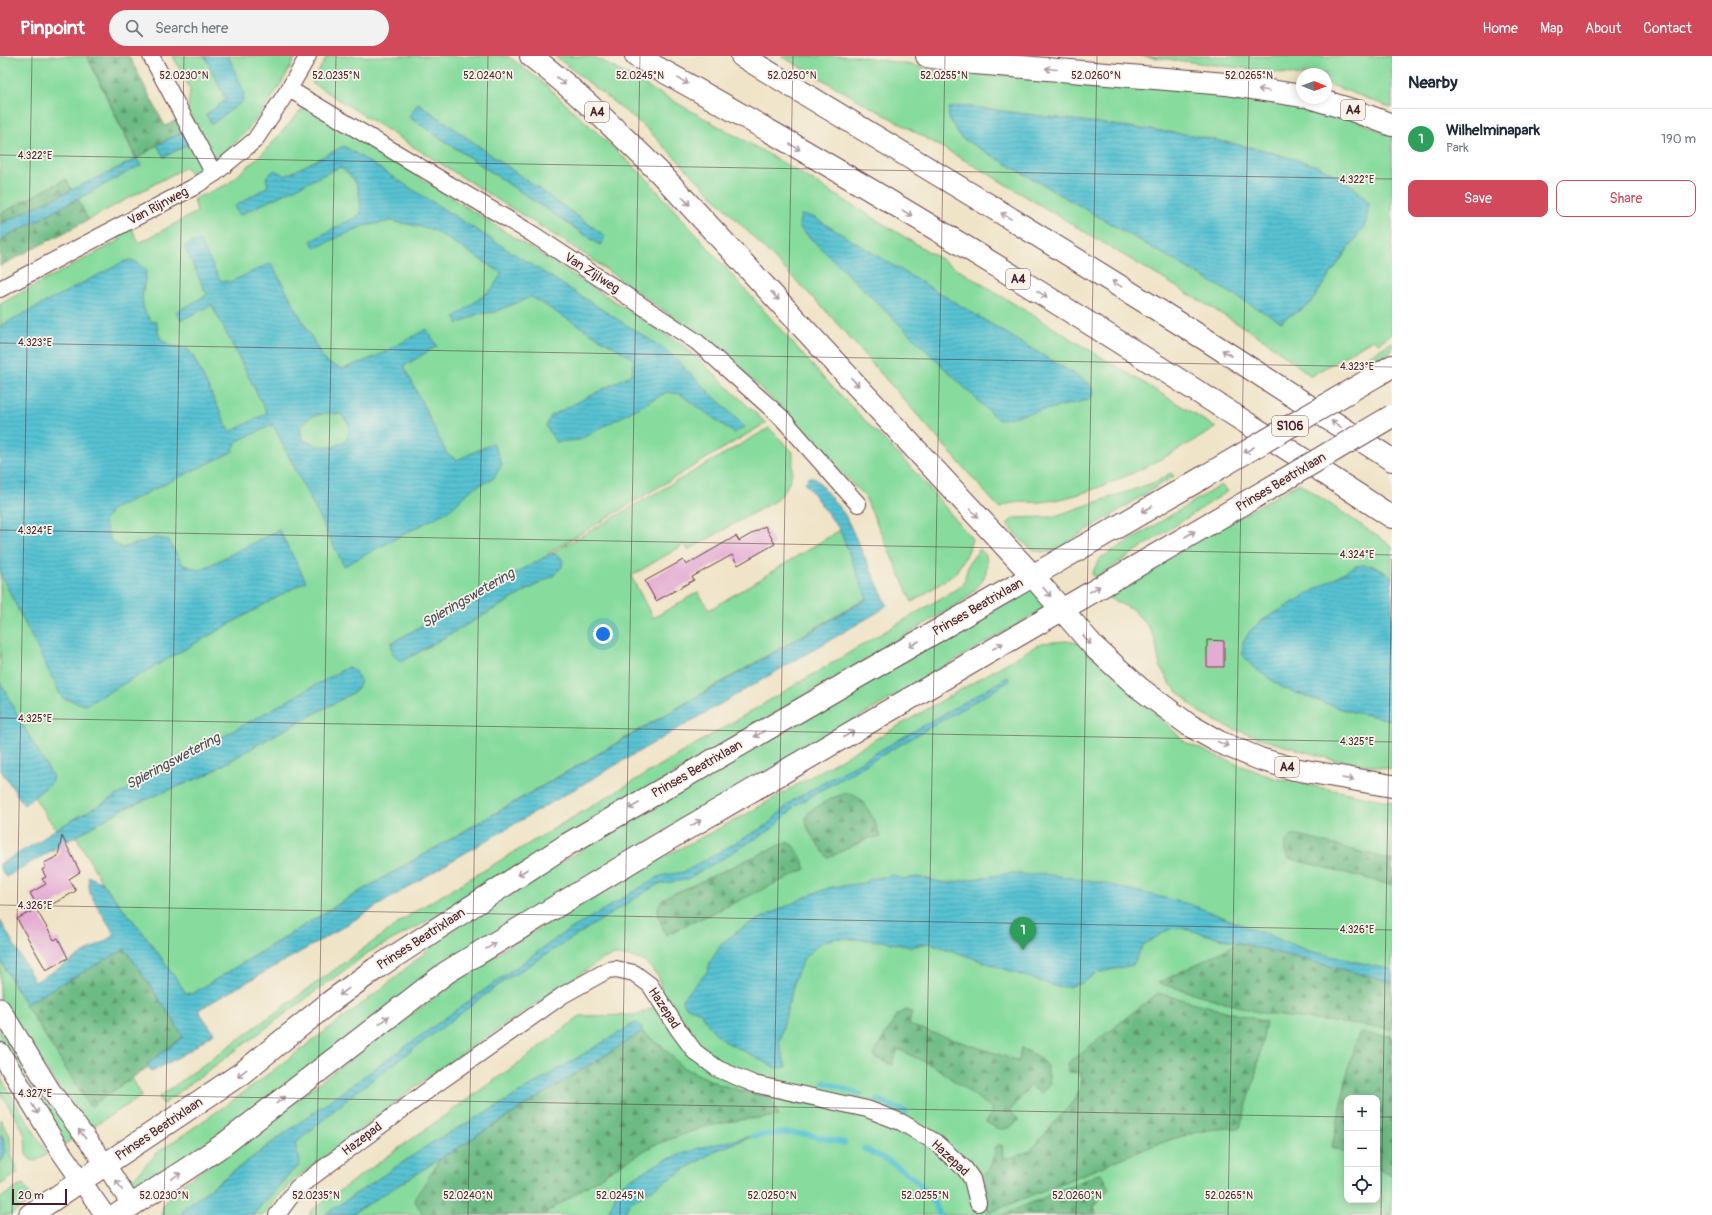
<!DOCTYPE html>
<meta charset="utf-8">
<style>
:root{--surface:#fff;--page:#f2f2f3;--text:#1f2937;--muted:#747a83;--line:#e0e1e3;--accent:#d1495b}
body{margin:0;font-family:Pangolin,sans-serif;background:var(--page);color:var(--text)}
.controls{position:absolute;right:12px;bottom:12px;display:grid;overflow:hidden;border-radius:8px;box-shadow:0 2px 10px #0003}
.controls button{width:36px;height:36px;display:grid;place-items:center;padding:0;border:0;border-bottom:1px solid var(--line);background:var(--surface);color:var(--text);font:20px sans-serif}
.compass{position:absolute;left:1296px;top:12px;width:36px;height:36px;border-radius:50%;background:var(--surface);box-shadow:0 2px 10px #0003;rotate:91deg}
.scale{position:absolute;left:12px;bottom:10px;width:55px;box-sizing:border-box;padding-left:4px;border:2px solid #4a1f2b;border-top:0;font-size:11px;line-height:14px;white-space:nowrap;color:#4a1f2b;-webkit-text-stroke:3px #f7f3e8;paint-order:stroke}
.you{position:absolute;left:603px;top:578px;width:14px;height:14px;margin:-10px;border:3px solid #fff;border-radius:50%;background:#1a73e8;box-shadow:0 0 0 6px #1a73e833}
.badge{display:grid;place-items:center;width:26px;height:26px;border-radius:50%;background:var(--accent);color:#fff;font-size:13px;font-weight:700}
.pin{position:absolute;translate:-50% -33px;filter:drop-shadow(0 1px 2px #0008)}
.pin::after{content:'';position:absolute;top:21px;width:14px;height:12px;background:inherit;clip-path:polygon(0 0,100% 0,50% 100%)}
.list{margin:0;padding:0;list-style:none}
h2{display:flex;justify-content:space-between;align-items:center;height:52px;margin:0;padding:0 16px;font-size:17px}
h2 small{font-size:13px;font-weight:400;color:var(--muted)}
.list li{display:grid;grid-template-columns:26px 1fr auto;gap:12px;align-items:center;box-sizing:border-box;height:60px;padding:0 16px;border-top:1px solid var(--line)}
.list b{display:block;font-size:15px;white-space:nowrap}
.list p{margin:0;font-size:13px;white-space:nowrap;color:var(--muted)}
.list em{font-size:13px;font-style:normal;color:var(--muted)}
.actions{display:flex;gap:8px;padding:12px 16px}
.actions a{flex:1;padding:9px 0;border:1px solid var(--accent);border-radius:8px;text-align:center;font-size:14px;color:var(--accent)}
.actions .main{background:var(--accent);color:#fff}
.icon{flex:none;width:22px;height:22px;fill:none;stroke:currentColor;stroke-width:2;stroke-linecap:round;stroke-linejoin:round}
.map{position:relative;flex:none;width:1392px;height:1159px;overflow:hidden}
header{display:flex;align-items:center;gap:24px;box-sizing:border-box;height:56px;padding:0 20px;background:var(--accent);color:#fff}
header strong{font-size:19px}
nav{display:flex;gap:22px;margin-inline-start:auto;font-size:14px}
.search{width:280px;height:36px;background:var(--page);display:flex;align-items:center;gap:10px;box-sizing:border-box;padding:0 14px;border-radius:22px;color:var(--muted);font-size:15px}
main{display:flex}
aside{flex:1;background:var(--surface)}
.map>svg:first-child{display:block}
</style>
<header>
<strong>Pinpoint</strong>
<div class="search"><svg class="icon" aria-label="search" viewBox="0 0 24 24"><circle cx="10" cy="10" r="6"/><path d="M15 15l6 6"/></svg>Search here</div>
<nav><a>Home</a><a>Map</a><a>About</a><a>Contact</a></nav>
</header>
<main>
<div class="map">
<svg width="1392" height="1159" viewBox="0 0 1392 1159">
<defs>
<pattern id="forest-firs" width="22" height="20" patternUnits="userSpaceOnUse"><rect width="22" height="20" fill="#6cbb84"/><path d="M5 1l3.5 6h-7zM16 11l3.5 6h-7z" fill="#5b976c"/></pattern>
<pattern id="water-rules" width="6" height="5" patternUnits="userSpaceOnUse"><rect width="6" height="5" fill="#57c2d2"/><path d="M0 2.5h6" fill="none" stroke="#4da6b4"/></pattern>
</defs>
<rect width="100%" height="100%" fill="#f7f3e8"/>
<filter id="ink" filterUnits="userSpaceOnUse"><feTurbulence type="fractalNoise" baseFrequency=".025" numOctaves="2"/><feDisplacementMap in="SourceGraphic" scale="8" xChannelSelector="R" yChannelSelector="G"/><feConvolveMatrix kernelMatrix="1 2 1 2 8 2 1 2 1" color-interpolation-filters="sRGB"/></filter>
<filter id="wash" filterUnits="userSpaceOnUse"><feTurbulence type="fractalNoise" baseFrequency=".012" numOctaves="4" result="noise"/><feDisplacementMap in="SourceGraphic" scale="16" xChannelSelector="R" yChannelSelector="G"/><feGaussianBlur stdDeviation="0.9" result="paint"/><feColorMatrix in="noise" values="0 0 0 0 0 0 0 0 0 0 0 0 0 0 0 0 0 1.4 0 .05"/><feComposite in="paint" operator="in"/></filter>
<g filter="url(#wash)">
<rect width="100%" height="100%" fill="#f0e4c8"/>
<path fill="#86db9d" stroke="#687d64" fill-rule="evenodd" d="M0,0H87L136,103L157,89L164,101L189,88L200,107L199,116L192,121L186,111L88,164L78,143L140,109L136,103L72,134L66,123L0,158Z
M173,0H205L226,44L206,59L244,36L228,0H296C275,42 254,70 220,102L211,100L188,55L190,33Z
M327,0H508L541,25L646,122L821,319L918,419L972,483L968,496L955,518L912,546L865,441L795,369L783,354L727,300L586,199L312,27ZM418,47L605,180L600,189L409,61Z
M555,0H593L777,103L1188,354L1216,372C1172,398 1126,424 1076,439C1065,442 1052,445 1040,446C1025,447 1012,444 999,452L825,254L644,70Z
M781,0H859L933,13L1236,36L1306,47L1355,64L1392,80V277L1379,287L1373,283L1311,320L1265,284L980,113ZM963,50L1191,79L1263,94L1321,111L1366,167L1309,249L1287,261L1282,266Z
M1140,0H1392V52L1326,27V18H1302V21L1292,18Z
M306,49L683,289L766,367L548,497L556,509L401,606L554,519L562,511L555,498H550L769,372L793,396C793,417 792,427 778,443L688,494L685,488L631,520L653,562L698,536L709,554L840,474L867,542L352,840L192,938H186L148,883L102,827L76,780L123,753L206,719L269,682L356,635L58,777L0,690V248L120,184L117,178L131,171L139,187L197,156L194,143L228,128L262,98Z
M1392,286V295L1365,308L1361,305Z
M1171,417L1174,420L1054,495C1030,500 1022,484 1007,468L1014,462L1052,461L1153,427Z
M1299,427L1392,490V521L1375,510L1263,564L1250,575L1243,587L1344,654L1392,664V713L1331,703L1271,686L1228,671L1200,657L1170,628L1160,610L1155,583L1147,569L1133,554L1103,539Z
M1221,429L1228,435L1095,522L1092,518L1099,503Z
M980,493L986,499C989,524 981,526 966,543L430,864L369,896L163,1048L159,1041L414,856L963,529L969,507Z
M1030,531L1048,550L535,852L161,1119L148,1124L135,1127L132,1124L157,1097L235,1043L384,931L466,862Z
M1067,585L1083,588L1185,686L1218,701L1274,722L1392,746V1159H309L311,1155L531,998L580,960L637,959L663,947L659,921L645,906L632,901L615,899L603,903L435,1016L294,1124L278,1141L264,1159H253L293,1114L299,1110L285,1077L183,1153L182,1159H161L164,1147L176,1133L432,943L508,890L669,798L745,759L1041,587ZM1347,1042H1377V1144H1347Z
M0,903L25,948L90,1050L132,1022L142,1040L87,1074L0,945Z
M0,964L74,1082L65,1088L0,985Z
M0,1021L44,1092L47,1098L36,1105L31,1104L26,1099L25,1080L22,1072L0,1036Z
M0,1063L10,1080L11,1099L17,1111L15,1113L18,1117L0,1129V1106L2,1105L4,1084L0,1075Z
M23,1128L33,1144L10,1159H0V1142Z"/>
<path fill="url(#forest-firs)" stroke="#5b6d58" d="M87,0H129L165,70L178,63L183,76L157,89L137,103Z
M66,123L72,134L0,168V158Z
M78,143L88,164L0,210V184Z
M847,737C867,741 873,764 881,781L869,782L828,802C822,794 801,770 807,759C809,755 814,752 818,750C827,744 836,740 847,737Z
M1295,779L1392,804V829L1288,802C1282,792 1284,783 1295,779Z
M786,786C798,789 801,802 806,813L666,879C656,856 651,844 680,835Z
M1239,887L1392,926V973L1265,958L1158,927Z
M125,893L172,962L183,981L147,1008L148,1011L90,1051L25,948Z
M1158,937L1266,966L1255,1021L1240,1072C1193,1071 1149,1091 1106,1109C1067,1125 1028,1140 989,1157L981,1121L991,1109L996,1089H1002L1003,1102L1016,1101L1031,1094L1076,1042L1080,1031L1081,1017L1068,1016V1007Z
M906,954L912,956L909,969L1019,1005L1021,992L1036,999L1047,1010L1050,1027L1041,1037L1030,1030L1010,1055L1019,1064C1005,1076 1001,1076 986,1066L993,1053L935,1011L898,993L892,1009L875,1001L874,998L897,959Z
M642,976L663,991L681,1010L718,1028L750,1037L770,1041L779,1060L739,1064L704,1071L654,1089L613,1113L543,1159H424L414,1144L440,1103Z
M1359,977L1392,980V1120L1377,1112V1042H1347V1097L1332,1091L1350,1005Z
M1101,1117L1110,1132L1094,1149L1096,1159H1003Z"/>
<path fill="url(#water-rules)" stroke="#50707e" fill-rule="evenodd" d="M205,0H228L244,36L243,45L212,68L206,59L226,44Z
M418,47L605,180L600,189L409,61Z
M963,50L1191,79L1263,94L1321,111L1353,130L1369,147L1366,167L1309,249L1287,261L1281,266L960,81L949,62V52Z
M183,76L189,88L164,101L157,89Z
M344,90L666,294L745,371L734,377L680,338L667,336L579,384L556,386L546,370L551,360L632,318L634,303L531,241L494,256L477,258L458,268L455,261L492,233L502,217L432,173L392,165L363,170L315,192L311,185L361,158C359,134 361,126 340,111L240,159L234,151L268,130L266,121L275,114L285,120Z
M137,103L141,109L0,184V168Z
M801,159L813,161L1089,327L1094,336L1089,344L998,364L801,173L799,168Z
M199,184L220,224L230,226L271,207L325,306L343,313L377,300L427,273L437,290L404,310L447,398L457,404L493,387L502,408L494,422L472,433L450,454L344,510L273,369L237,385L232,396L111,454L104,467L112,486L123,492L155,482L168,484L183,509L200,514L279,474L306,525L86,649L62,642L0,517V270L125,205L131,204L135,205L146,214C145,234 136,247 151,265L156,266C158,270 157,275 159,279C164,290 178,292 188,293L192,298L230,376L267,357L212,249L181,264L176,256L207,239L184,190ZM326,357L341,358L350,370L347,383L334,391L315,389L302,383L300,372L310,361Z
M809,421L816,423L845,459L887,549L878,556L453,804L323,883L198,954L214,977L189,995L152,1016L147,1008L183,981L172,962L125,893L25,948L0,903V864L35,926L115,879L90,838L88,820L102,827L148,883L186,937L192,938L352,840L867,543L840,474L805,427Z
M550,498H555L563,504L562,511L554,519L401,606L393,599L391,587Z
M1365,509L1375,510L1392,521V664L1344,654L1283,632L1253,611L1243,599V587L1250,575L1263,564L1355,510Z
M348,611L354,614L361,626L356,635L342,643L269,682L206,719L123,753L6,821L0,812V808L40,785L45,780L58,772Z
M1008,621L1010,625L796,749L772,773L686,824L658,828L504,925L352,1039L295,1088L300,1105L299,1110L293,1114L253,1159H182L183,1153L285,1077L561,879L660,820L684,816L767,769L792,745Z
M0,626L29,680L53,721L51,727L24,749L0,713Z
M1012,817L1031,819L1044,818L1093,825L1153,839L1192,849L1309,895L1392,914V926L1181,872L1170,873L1143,889L1133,909L1096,917L1082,927L1068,931L1054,930L929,887L910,891L882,885L836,882L820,887L804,902L795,923L779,986L786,1011L776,1012L722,984L708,969L700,956L685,950L682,943L708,915L710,906L723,886L745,870L812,838L832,831L864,827L871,823L893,819L901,823L918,821L946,827Z
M635,967L639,968L642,972V976L354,1157L353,1159H324L433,1086L499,1049Z
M0,1075C4,1085 9,1099 0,1106Z
M753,1080L717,1094L629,1147L623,1159H607L620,1129L663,1105L698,1092Z"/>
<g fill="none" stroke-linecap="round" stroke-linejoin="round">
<path stroke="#57c2d2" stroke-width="5.5" d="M824,1026L860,1038
M878,1044L906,1056
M753,1080L783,1077L805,1078L845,1087
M864,1093C895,1106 927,1127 940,1159"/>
</g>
<g id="blocks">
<path fill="#e4abd3" d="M765,470L775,488L738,509L732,499L692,521L694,524L656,545L645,525L683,504L686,509L736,480L739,485Z
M1207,584L1224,585V611H1207Z
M62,780L80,816L69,823L76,835L40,855L30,837L46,828L42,823L46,821L42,814L46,811L44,807L58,800Z
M36,853L54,884L58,882L68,902L46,914L17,863Z"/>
</g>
</g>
<g filter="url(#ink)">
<use href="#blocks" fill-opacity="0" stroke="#633d43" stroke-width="1"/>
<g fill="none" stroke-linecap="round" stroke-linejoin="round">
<g stroke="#633d43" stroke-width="18">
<path id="minor" d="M151,0L214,118
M289,33L531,177L697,286L782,362L858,448
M0,233L192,132L214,118L255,84L289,33L308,0
M277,1159L297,1132L435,1029L563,939L608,914L616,913L634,917L650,929L678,973L695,996L718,1013L754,1028L867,1053L901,1066L935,1086L965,1113L972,1123L978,1147"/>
</g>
<g stroke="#633d43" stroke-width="21">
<path id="tertiary" d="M0,952L51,1035L106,1109L132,1150
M0,996L61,1096L105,1159"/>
</g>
<g stroke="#633d43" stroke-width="24">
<path id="primary" d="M1379,318L1392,310
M30,1159L242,1017L330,946L375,913L568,788L1202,422
M117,1159L223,1089L447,916L662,787L1243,448"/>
</g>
<g stroke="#633d43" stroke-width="24">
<path id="motorway" d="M531,0C577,35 618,76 660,117L1032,519L1094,591L1138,631L1189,669L1219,686L1260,703L1294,713L1392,730
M636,0C895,142 1145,300 1392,461
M742,0L1000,156L1208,285L1392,404
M927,0L974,7L1226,28L1302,40
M1312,42L1352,54L1392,69"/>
</g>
<use href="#minor" stroke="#fff" stroke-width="16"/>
<use href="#tertiary" stroke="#fff" stroke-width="19"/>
<use href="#primary" stroke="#fff" stroke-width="22"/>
<use href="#motorway" stroke="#fff" stroke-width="22"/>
<g stroke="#633d43" stroke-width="24" stroke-linecap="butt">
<path id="primary-bridge" d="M1202,422L1379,318
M1243,448L1392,360"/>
</g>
<use href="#primary-bridge" stroke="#fff" stroke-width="22"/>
</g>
<defs><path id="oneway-shaft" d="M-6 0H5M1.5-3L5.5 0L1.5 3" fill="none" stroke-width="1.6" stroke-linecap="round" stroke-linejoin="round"/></defs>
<g stroke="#ae9aa0">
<use href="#oneway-shaft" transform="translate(1051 13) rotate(-175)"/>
<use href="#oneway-shaft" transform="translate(561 25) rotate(42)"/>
<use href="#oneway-shaft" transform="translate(683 25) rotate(29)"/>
<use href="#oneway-shaft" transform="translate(1264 34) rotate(-171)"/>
<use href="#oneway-shaft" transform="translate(795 91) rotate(30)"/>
<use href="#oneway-shaft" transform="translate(686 145) rotate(47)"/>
<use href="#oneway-shaft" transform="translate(907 157) rotate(30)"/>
<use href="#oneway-shaft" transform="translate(1006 160) rotate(-148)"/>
<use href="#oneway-shaft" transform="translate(1117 228) rotate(-148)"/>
<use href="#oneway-shaft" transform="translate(1042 238) rotate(32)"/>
<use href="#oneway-shaft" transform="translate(775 240) rotate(47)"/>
<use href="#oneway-shaft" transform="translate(1227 297) rotate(-147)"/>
<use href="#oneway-shaft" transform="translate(855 326) rotate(47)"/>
<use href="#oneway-shaft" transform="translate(1336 368) rotate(-147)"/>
<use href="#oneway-shaft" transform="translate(1249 394) rotate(150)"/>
<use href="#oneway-shaft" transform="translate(1147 453) rotate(149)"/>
<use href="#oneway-shaft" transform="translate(974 457) rotate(48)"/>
<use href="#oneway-shaft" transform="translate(1190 478) rotate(-30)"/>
<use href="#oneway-shaft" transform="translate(1095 533) rotate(-30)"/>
<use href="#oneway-shaft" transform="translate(1047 536) rotate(50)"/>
<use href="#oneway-shaft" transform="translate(1087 584) rotate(50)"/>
<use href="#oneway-shaft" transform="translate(914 588) rotate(150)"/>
<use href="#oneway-shaft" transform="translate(998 590) rotate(-30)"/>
<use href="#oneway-shaft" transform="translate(759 678) rotate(150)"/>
<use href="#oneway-shaft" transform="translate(849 678) rotate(-30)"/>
<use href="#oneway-shaft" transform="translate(1223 688) rotate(24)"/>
<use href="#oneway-shaft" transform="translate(1348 723) rotate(10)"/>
<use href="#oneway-shaft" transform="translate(634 750) rotate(150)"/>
<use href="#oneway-shaft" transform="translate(696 767) rotate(-30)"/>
<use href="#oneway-shaft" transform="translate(523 816) rotate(147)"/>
<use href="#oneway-shaft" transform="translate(491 890) rotate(-31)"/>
<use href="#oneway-shaft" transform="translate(344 936) rotate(143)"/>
<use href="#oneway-shaft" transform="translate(384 964) rotate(-38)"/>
<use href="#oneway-shaft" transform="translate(242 1017) rotate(143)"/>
<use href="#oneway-shaft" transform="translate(281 1044) rotate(-38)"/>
<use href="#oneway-shaft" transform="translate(35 1053) rotate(59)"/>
<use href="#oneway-shaft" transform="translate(82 1078) rotate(-127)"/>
<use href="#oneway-shaft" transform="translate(176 1120) rotate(-34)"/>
<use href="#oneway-shaft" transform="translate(119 1129) rotate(-122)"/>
</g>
</g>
<path fill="none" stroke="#4a1f2b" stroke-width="1" stroke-opacity="0.45" d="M0,99L1392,123M0,287L1392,311M0,474L1392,499M0,662L1392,686M0,849L1392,874M0,1037L1347,1061M1377,1061H1392M12,1159L32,0M164,1159L184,0M316,1159L336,0M468,1159L488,0M620,1159L640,0M772,1159L793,0M924,1159L945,0M1076,1159L1097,0M1228,1159L1249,0M1381,1159L1392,503"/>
<g text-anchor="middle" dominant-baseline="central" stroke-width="3.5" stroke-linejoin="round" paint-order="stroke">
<g fill="#f7f3e8" stroke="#7e5f64" stroke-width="1">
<rect x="1341" y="44" width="24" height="20" rx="3"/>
<rect x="585" y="46" width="24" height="20" rx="3"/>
<rect x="1006" y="213" width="24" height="20" rx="3"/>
<rect x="1272" y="360" width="36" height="20" rx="3"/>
<rect x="1275" y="701" width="24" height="20" rx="3"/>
</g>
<g font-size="12" font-weight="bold" fill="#4a1f2b">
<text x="1353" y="54">A4</text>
<text x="597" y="56">A4</text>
<text x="1018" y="223">A4</text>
<text x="1290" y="370">S106</text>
<text x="1287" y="711">A4</text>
</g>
<g font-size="13" fill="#4a1f2b" stroke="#f7f3e8">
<text transform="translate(158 150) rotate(-28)">Van Rijnweg</text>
<text transform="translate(592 217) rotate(33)">Van Zijlweg</text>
<text transform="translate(1281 426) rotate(-31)">Prinses Beatrixlaan</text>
<text transform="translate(978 551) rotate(-30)">Prinses Beatrixlaan</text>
<text transform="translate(697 713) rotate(-30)">Prinses Beatrixlaan</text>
<text transform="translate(421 883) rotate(-33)">Prinses Beatrixlaan</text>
<text transform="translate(664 952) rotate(57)">Hazepad</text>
<text transform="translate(159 1073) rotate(-34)">Prinses Beatrixlaan</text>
<text transform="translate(362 1083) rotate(-37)">Hazepad</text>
<text transform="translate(950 1102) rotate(43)">Hazepad</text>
</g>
<g font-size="14" font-style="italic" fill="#4e505d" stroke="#f7f3e8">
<text transform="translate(468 542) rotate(-30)">Spieringswetering</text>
<text transform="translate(173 705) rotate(-28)">Spieringswetering</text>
</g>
</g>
<g font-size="10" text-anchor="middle" fill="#4a1f2b" stroke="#f7f3e8" stroke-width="3.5" stroke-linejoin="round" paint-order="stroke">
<text x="184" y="23">52.0230°N</text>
<text x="336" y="23">52.0235°N</text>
<text x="488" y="23">52.0240°N</text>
<text x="640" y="23">52.0245°N</text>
<text x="792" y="23">52.0250°N</text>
<text x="944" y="23">52.0255°N</text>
<text x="1096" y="23">52.0260°N</text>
<text x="1249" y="23">52.0265°N</text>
<text x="35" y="103">4.322°E</text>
<text x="1357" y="127">4.322°E</text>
<text x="35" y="290">4.323°E</text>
<text x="1357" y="314">4.323°E</text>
<text x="35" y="478">4.324°E</text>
<text x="1357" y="502">4.324°E</text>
<text x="35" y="666">4.325°E</text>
<text x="1357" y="689">4.325°E</text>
<text x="35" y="853">4.326°E</text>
<text x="1357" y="877">4.326°E</text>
<text x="35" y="1041">4.327°E</text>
<text x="164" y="1143">52.0230°N</text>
<text x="316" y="1143">52.0235°N</text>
<text x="468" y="1143">52.0240°N</text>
<text x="620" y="1143">52.0245°N</text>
<text x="772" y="1143">52.0250°N</text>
<text x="925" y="1143">52.0255°N</text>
<text x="1077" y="1143">52.0260°N</text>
<text x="1229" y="1143">52.0265°N</text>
</g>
</svg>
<div class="controls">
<button>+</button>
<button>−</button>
<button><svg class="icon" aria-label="locate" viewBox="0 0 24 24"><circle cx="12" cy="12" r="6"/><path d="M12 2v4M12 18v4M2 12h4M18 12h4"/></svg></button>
</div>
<svg class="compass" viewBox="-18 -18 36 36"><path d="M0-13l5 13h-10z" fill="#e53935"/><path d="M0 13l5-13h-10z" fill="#747a83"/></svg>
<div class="scale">20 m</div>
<div class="you"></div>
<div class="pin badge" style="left:1023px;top:894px;background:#2e9e5b">1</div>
</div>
<aside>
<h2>Nearby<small></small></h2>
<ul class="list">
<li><span class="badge" style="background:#2e9e5b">1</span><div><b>Wilhelminapark</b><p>Park</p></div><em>190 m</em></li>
</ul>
<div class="actions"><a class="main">Save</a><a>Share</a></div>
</aside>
</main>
